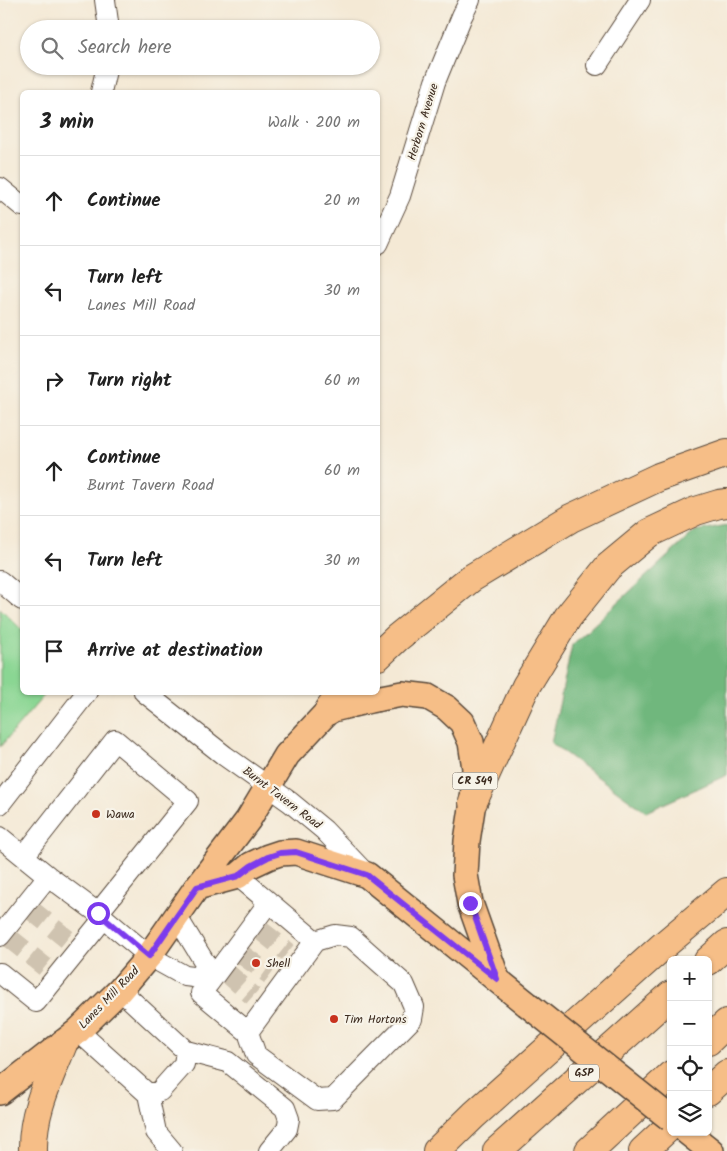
<!DOCTYPE html>
<meta charset="utf-8">
<style>
:root{--surface:#fff;--page:#f2f2f2;--text:#222;--muted:#767676;--line:#e0e0e0}
body{margin:0;font-family:Kalam,sans-serif;background:var(--page);color:var(--text)}
.controls{position:absolute;right:15px;bottom:15px;display:grid;overflow:hidden;border-radius:8px;box-shadow:0 1px 4px #0004}
.controls button{width:45px;height:45px;display:grid;place-items:center;padding:0;border:0;border-bottom:1px solid var(--line);background:var(--surface);color:var(--text);font:25px sans-serif}
.stop{position:absolute;width:15px;height:15px;margin:-11px;border:4px solid #7c3aed;border-radius:50%;background:#fff}
.stop.end{background:#7c3aed;border-color:#fff;box-shadow:0 1px 5px #0008}
.list{margin:0;padding:0;list-style:none}
h2{display:flex;justify-content:space-between;align-items:center;height:65px;margin:0;padding:0 20px;font-size:21px}
h2 small{font-size:16px;font-weight:400;color:var(--muted)}
.list li{display:grid;grid-template-columns:32px 1fr auto;gap:15px;align-items:center;box-sizing:border-box;height:90px;padding:0 20px;border-top:1px solid var(--line)}
.list b{display:block;font-size:19px;white-space:nowrap}
.list p{margin:0;font-size:16px;white-space:nowrap;color:var(--muted)}
.list em{font-size:16px;font-style:normal;color:var(--muted)}
.icon{flex:none;width:28px;height:28px;fill:none;stroke:currentColor;stroke-width:2;stroke-linecap:round;stroke-linejoin:round}
.map{position:relative;flex:none;width:727px;height:1151px;overflow:hidden}
.search{position:absolute;background:var(--surface);box-shadow:0 1px 4px #0004;left:20px;top:20px;width:360px;height:55px;display:flex;align-items:center;gap:12px;box-sizing:border-box;padding:0 18px;border-radius:28px;color:var(--muted);font-size:19px}
.panel{position:absolute;background:var(--surface);box-shadow:0 1px 4px #0004;left:20px;top:90px;width:360px;height:605px;border-radius:8px}
.map>svg:first-child{display:block}
</style>
<div class="map">
<svg width="727" height="1151" viewBox="0 0 727 1151">
<rect width="100%" height="100%" fill="#f7f3e8"/>
<filter id="ink" filterUnits="userSpaceOnUse"><feTurbulence type="fractalNoise" baseFrequency=".02" numOctaves="2"/><feDisplacementMap in="SourceGraphic" scale="10" xChannelSelector="R" yChannelSelector="G"/><feConvolveMatrix kernelMatrix="1 2 1 2 8 2 1 2 1" color-interpolation-filters="sRGB"/></filter>
<filter id="wash" filterUnits="userSpaceOnUse"><feTurbulence type="fractalNoise" baseFrequency=".0096" numOctaves="4" result="noise"/><feDisplacementMap in="SourceGraphic" scale="20" xChannelSelector="R" yChannelSelector="G"/><feGaussianBlur stdDeviation="1.12" result="paint"/><feColorMatrix in="noise" values="0 0 0 0 0 0 0 0 0 0 0 0 0 0 0 0 0 1.4 0 .05"/><feComposite in="paint" operator="in"/></filter>
<g filter="url(#wash)">
<rect width="100%" height="100%" fill="#f4e9d5"/>
<path fill="#8ad693" stroke="#628058" d="M0,608L22,630V692L46,693L0,747Z"/>
<path fill="#6fb77d" stroke="#55704e" d="M727,525V775L646,812L551,743L572,645L695,531Z"/>
</g>
<g filter="url(#ink)">
<g fill="none" stroke-linecap="round" stroke-linejoin="round">
<path stroke="#cfc3b0" stroke-width="20" stroke-dasharray="20 10" stroke-linecap="butt" d="M30,909L67,939
M260,930L288,952
M8,937L45,967
M241,954L270,975
M226,972L253,996"/>
<g stroke="#574739" stroke-width="22">
<path id="minor" d="M105,0L109,29
M597,65L640,0
M101,92L107,66
M0,188L22,206
M378,244L400,196L435,82L462,16L470,0
M0,581L22,600
M144,692L225,756L290,802L324,830L367,875
M0,804L87,692
M0,837L48,876L98,913L149,956L185,976L202,978L205,963L177,917
M24,856L115,740L188,801L98,913
M238,876L315,941
M0,936L48,876
M0,973L36,1002L104,918
M202,978L209,983L201,993L248,1032L256,1055L317,1100L333,1099L412,1019L414,1007L404,984L351,937L335,935L315,941L248,1032
M209,983L269,902
M78,1031L148,1094L160,1091L184,1064L186,1051L120,990
M186,1051L228,1062L285,1108L289,1119L287,1129L269,1151
M148,1094L156,1132L172,1151"/>
</g>
<g stroke="#574739" stroke-width="28">
<path id="major" d="M197,887L238,876L251,865L268,857L280,853L296,852L367,875L527,1004
M0,1092L78,1031L120,990L149,956L197,887L248,820L287,755L329,710L370,700L402,694L428,697L447,708L462,722L471,742L475,768L473,802L467,841L465,875L470,903L497,979
M687,1132L711,1151"/>
</g>
<g stroke="#574739" stroke-width="30">
<path id="highway" d="M378,656L397,638L470,579L571,518L659,477L727,453
M329,710L342,692
M473,802L526,686L568,617L608,567L649,533L696,511L719,504L727,503
M708,961L727,944
M708,1041L727,1023
M708,1091L727,1074
M33,1151C32,1112 49,1079 63,1044
M437,1151L474,1115L664,945L727,892
M497,1151L671,995
M589,1151L671,1075
M643,1151L671,1125"/>
</g>
<use href="#minor" stroke="#fff" stroke-width="20"/>
<use href="#major" stroke="#f6be87" stroke-width="25"/>
<use href="#highway" stroke="#f6be87" stroke-width="28"/>
<g stroke="#574739" stroke-width="28" stroke-linecap="butt">
<path id="major-bridge" d="M527,1004L671,1119"/>
</g>
<use href="#major-bridge" stroke="#f6be87" stroke-width="25"/>
</g>
</g>
<g fill="none" stroke-linecap="round" stroke-linejoin="round" filter="url(#ink)">
<path stroke="#7c3aed" stroke-width="6" d="M98,913L149,956L197,887L238,876L251,866L268,857L280,853L296,852L367,875L497,979L470,903"/>
</g>
<g fill="#c8321e" stroke="#f7f3e8" stroke-width="2">
<circle cx="96" cy="814" r="5"/>
<circle cx="256" cy="963" r="5"/>
<circle cx="334" cy="1019" r="5"/>
</g>
<g text-anchor="middle" dominant-baseline="central" stroke-width="4.5" stroke-linejoin="round" paint-order="stroke">
<g fill="#f7f3e8" stroke="#73665b" stroke-width="1">
<rect x="452.5" y="772.5" width="45" height="17" rx="4"/>
<rect x="569" y="1064.5" width="30" height="17" rx="4"/>
</g>
<g font-size="11" font-weight="bold" fill="#3b2a1e">
<text x="475" y="781">CR 549</text>
<text x="584" y="1073">GSP</text>
</g>
<g font-size="12" fill="#3b2a1e" stroke="#f7f3e8">
<text transform="translate(423 122) rotate(-73)">Herborn Avenue</text>
<text transform="translate(282 798) rotate(37)">Burnt Tavern Road</text>
<text transform="translate(109 998) rotate(-46)">Lanes Mill Road</text>
</g>
<g font-size="12" fill="#3b2a1e" stroke="#f7f3e8" text-anchor="start">
<text x="106" y="814">Wawa</text>
<text x="266" y="963">Shell</text>
<text x="344" y="1019">Tim Hortons</text>
</g>
</g>
</svg>
<div class="controls">
<button>+</button>
<button>−</button>
<button><svg class="icon" aria-label="locate" viewBox="0 0 24 24"><circle cx="12" cy="12" r="6"/><path d="M12 2v4M12 18v4M2 12h4M18 12h4"/></svg></button>
<button><svg class="icon" aria-label="layers" viewBox="0 0 24 24"><path d="M12 4l9 5-9 5-9-5zM3 14l9 5 9-5"/></svg></button>
</div>
<div class="stop" style="left:98px;top:913px"></div>
<div class="stop end" style="left:470px;top:903px"></div>
<div class="search"><svg class="icon" aria-label="search" viewBox="0 0 24 24"><circle cx="10" cy="10" r="6"/><path d="M15 15l6 6"/></svg>Search here</div>
<section class="panel">
<h2>3 min<small>Walk · 200 m</small></h2>
<ul class="list">
<li><svg class="icon" aria-label="ahead" viewBox="0 0 24 24"><path d="M12 20V5M6 11l6-6 6 6"/></svg><div><b>Continue</b></div><em>20 m</em></li>
<li><svg class="icon" aria-label="left" viewBox="0 0 24 24"><path d="M17 20v-9H6M10 6l-5 5 5 5"/></svg><div><b>Turn left</b><p>Lanes Mill Road</p></div><em>30 m</em></li>
<li><svg class="icon" aria-label="right" viewBox="0 0 24 24"><path d="M7 20v-9h11M14 6l5 5-5 5"/></svg><div><b>Turn right</b></div><em>60 m</em></li>
<li><svg class="icon" aria-label="ahead" viewBox="0 0 24 24"><path d="M12 20V5M6 11l6-6 6 6"/></svg><div><b>Continue</b><p>Burnt Tavern Road</p></div><em>60 m</em></li>
<li><svg class="icon" aria-label="left" viewBox="0 0 24 24"><path d="M17 20v-9H6M10 6l-5 5 5 5"/></svg><div><b>Turn left</b></div><em>30 m</em></li>
<li><svg class="icon" aria-label="arrive" viewBox="0 0 24 24"><path d="M6 21V4h12l-3 4 3 4H6"/></svg><div><b>Arrive at destination</b></div></li>
</ul>
</section>
</div>
